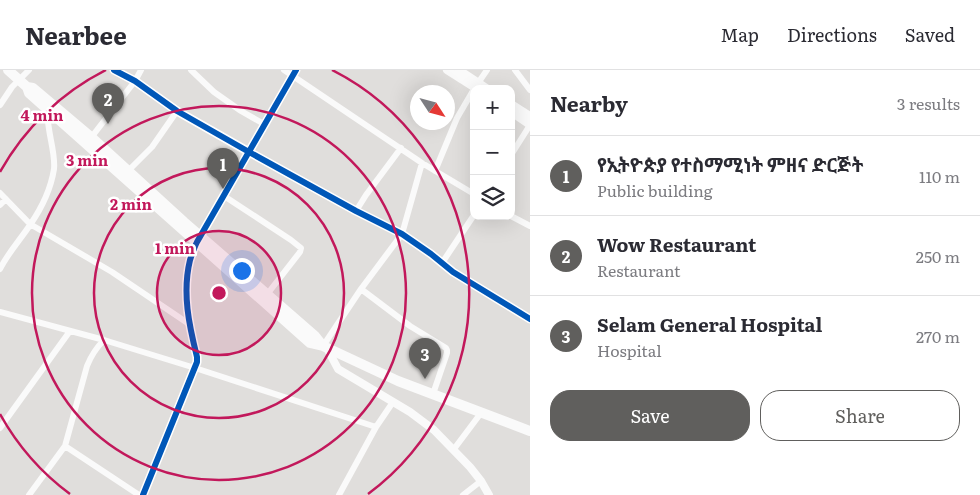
<!DOCTYPE html>
<meta charset="utf-8">
<style>
:root{--surface:#fff;--page:#f2f2f3;--text:#2b2b33;--muted:#7c7c81;--line:#e1e1e2;--accent:#605f5d}
body{margin:0;font-family:Literata,"Noto Sans Ethiopic",serif;background:var(--page);color:var(--text)}
.controls{position:absolute;right:15px;top:15px;display:grid;overflow:hidden;border-radius:10px;box-shadow:0 5px 20px #0002}
.controls button{width:45px;height:45px;display:grid;place-items:center;padding:0;border:0;border-bottom:1px solid var(--line);background:var(--surface);color:var(--text);font:25px sans-serif}
.compass{position:absolute;left:410px;top:15px;width:45px;height:45px;border-radius:50%;background:var(--surface);box-shadow:0 5px 20px #0002;rotate:126deg}
.you{position:absolute;left:241px;top:200px;width:18px;height:18px;margin:-12px;border:4px solid #fff;border-radius:50%;background:#1a73e8;box-shadow:0 0 0 8px #1a73e833}
.badge{display:grid;place-items:center;width:32px;height:32px;border-radius:50%;background:var(--accent);color:#fff;font-size:16px;font-weight:700}
.pin{position:absolute;translate:-50% -41px;filter:drop-shadow(0 1px 2px #0008)}
.pin::after{content:'';position:absolute;top:26px;width:18px;height:15px;background:inherit;clip-path:polygon(0 0,100% 0,50% 100%)}
.list{margin:0;padding:0;list-style:none}
h2{display:flex;justify-content:space-between;align-items:center;height:65px;margin:0;padding:0 20px;font-size:21px}
h2 small{font-size:16px;font-weight:400;color:var(--muted)}
.list li{display:grid;grid-template-columns:32px 1fr auto;gap:15px;align-items:center;box-sizing:border-box;height:80px;padding:0 20px;border-top:1px solid var(--line)}
.list b{display:block;font-size:19px;white-space:nowrap}
.list p{margin:0;font-size:16px;white-space:nowrap;color:var(--muted)}
.list em{font-size:16px;font-style:normal;color:var(--muted)}
.actions{display:flex;gap:10px;padding:15px 20px}
.actions a{flex:1;padding:11px 0;border:1px solid var(--accent);border-radius:20px;text-align:center;font-size:18px;color:var(--accent)}
.actions .main{background:var(--accent);color:#fff}
.icon{flex:none;width:28px;height:28px;fill:none;stroke:currentColor;stroke-width:2;stroke-linecap:round;stroke-linejoin:round}
.map{position:relative;flex:none;width:530px;height:425px;overflow:hidden}
header{display:flex;align-items:center;gap:30px;box-sizing:border-box;height:70px;padding:0 25px;background:var(--surface);border-bottom:1px solid var(--line)}
header strong{font-size:24px}
nav{display:flex;gap:28px;margin-inline-start:auto;font-size:18px}
main{display:flex}
aside{flex:1;background:var(--surface)}
.map>svg:first-child{display:block}
</style>
<header>
<strong>Nearbee</strong>
<nav><a>Map</a><a>Directions</a><a>Saved</a></nav>
</header>
<main>
<div class="map">
<svg width="530" height="425" viewBox="0 0 530 425">
<rect width="100%" height="100%" fill="#e0dedc"/>
<g fill="none" stroke-linecap="round" stroke-linejoin="round">
<path stroke="#fafafa" stroke-width="6" d="M114,0L135,11L177,41L249,82L356,141L402,164L431,184L453,202L530,249
M191,0L214,22L241,41L264,54
M284,0L422,93L474,124
M515,0L530,20
M476,16L487,0
M0,35L12,17L29,0
M90,69L135,11L141,0
M511,85L530,55
M435,101L457,48L474,19
M127,102L152,77L177,41
M0,123L30,154L112,202L189,254
M224,126L291,170L301,178L300,182L265,227
M0,135L6,129
M356,141L366,125L401,78
M511,146L530,156
M442,193L474,145
M0,199C8,183 20,170 30,155C41,139 51,118 54,99C56,81 45,56 48,38
M361,219L410,256L446,278L447,280V283L433,324
M0,242L104,270L195,298L376,357
M323,276L361,219L402,164L422,93
M0,358L70,261
M65,376L139,425
M454,379L481,343
M29,425L65,376L87,296C91,286 96,278 104,270
M143,425L197,292V287C189,255 182,223 190,190C192,184 194,178 197,172L296,0
M339,425L376,357L393,332
M463,425L481,411"/>
<path stroke="#fafafa" stroke-width="8" d="M447,0L477,19
M459,0L488,19
M511,34L530,46
M511,42L530,55
M328,280L338,299L410,342L434,360L470,397L481,411L489,425"/>
<path stroke="#fafafa" stroke-width="10" d="M8,0L27,17L33,18L91,67L184,152L315,266L323,276
M27,17L29,23L310,273L323,276L398,311L530,361"/>
<g stroke="#fff" stroke-width="9">
<path id="cycleway" d="M114,0L135,11L177,41L249,82L356,141L402,164L431,184L453,202L530,249
M143,425L197,292V287C189,255 182,223 190,190C192,184 194,178 197,172L296,0"/>
</g>
<use href="#cycleway" stroke="#0057b8" stroke-width="6"/>
</g>
<circle cx="219" cy="223" r="62" fill="#c2185b" fill-opacity=".12"/>
<g fill="none" stroke="#c2185b" stroke-width="2.5">
<circle cx="219" cy="223" r="62"/>
<circle cx="219" cy="223" r="125"/>
<circle cx="219" cy="223" r="187"/>
<path d="M70 424A250 250 0 0 1 0 344M0 102A250 250 0 0 1 106 0M332 0A250 250 0 0 1 368 424"/>
</g>
<circle cx="219" cy="223" r="8" fill="#c2185b" stroke="#fff" stroke-width="2.5"/>
<g font-size="15" text-anchor="middle" font-weight="bold" fill="#c2185b" stroke="#fff" stroke-width="5" stroke-linejoin="round" paint-order="stroke">
<text x="42" y="51">4 min</text>
<text x="87" y="96">3 min</text>
<text x="131" y="140">2 min</text>
<text x="175" y="184">1 min</text>
</g>
</svg>
<div class="controls">
<button>+</button>
<button>−</button>
<button><svg class="icon" aria-label="layers" viewBox="0 0 24 24"><path d="M12 4l9 5-9 5-9-5zM3 14l9 5 9-5"/></svg></button>
</div>
<svg class="compass" viewBox="-18 -18 36 36"><path d="M0-13l5 13h-10z" fill="#e53935"/><path d="M0 13l5-13h-10z" fill="#7c7c81"/></svg>
<div class="you"></div>
<div class="pin badge" style="left:223px;top:119px">1</div>
<div class="pin badge" style="left:108px;top:54px">2</div>
<div class="pin badge" style="left:425px;top:309px">3</div>
</div>
<aside>
<h2>Nearby<small>3 results</small></h2>
<ul class="list">
<li><span class="badge">1</span><div><b>የኢትዮጵያ የተስማሚነት ምዘና ድርጅት</b><p>Public building</p></div><em>110 m</em></li>
<li><span class="badge">2</span><div><b>Wow Restaurant</b><p>Restaurant</p></div><em>250 m</em></li>
<li><span class="badge">3</span><div><b>Selam General Hospital</b><p>Hospital</p></div><em>270 m</em></li>
</ul>
<div class="actions"><a class="main">Save</a><a>Share</a></div>
</aside>
</main>
